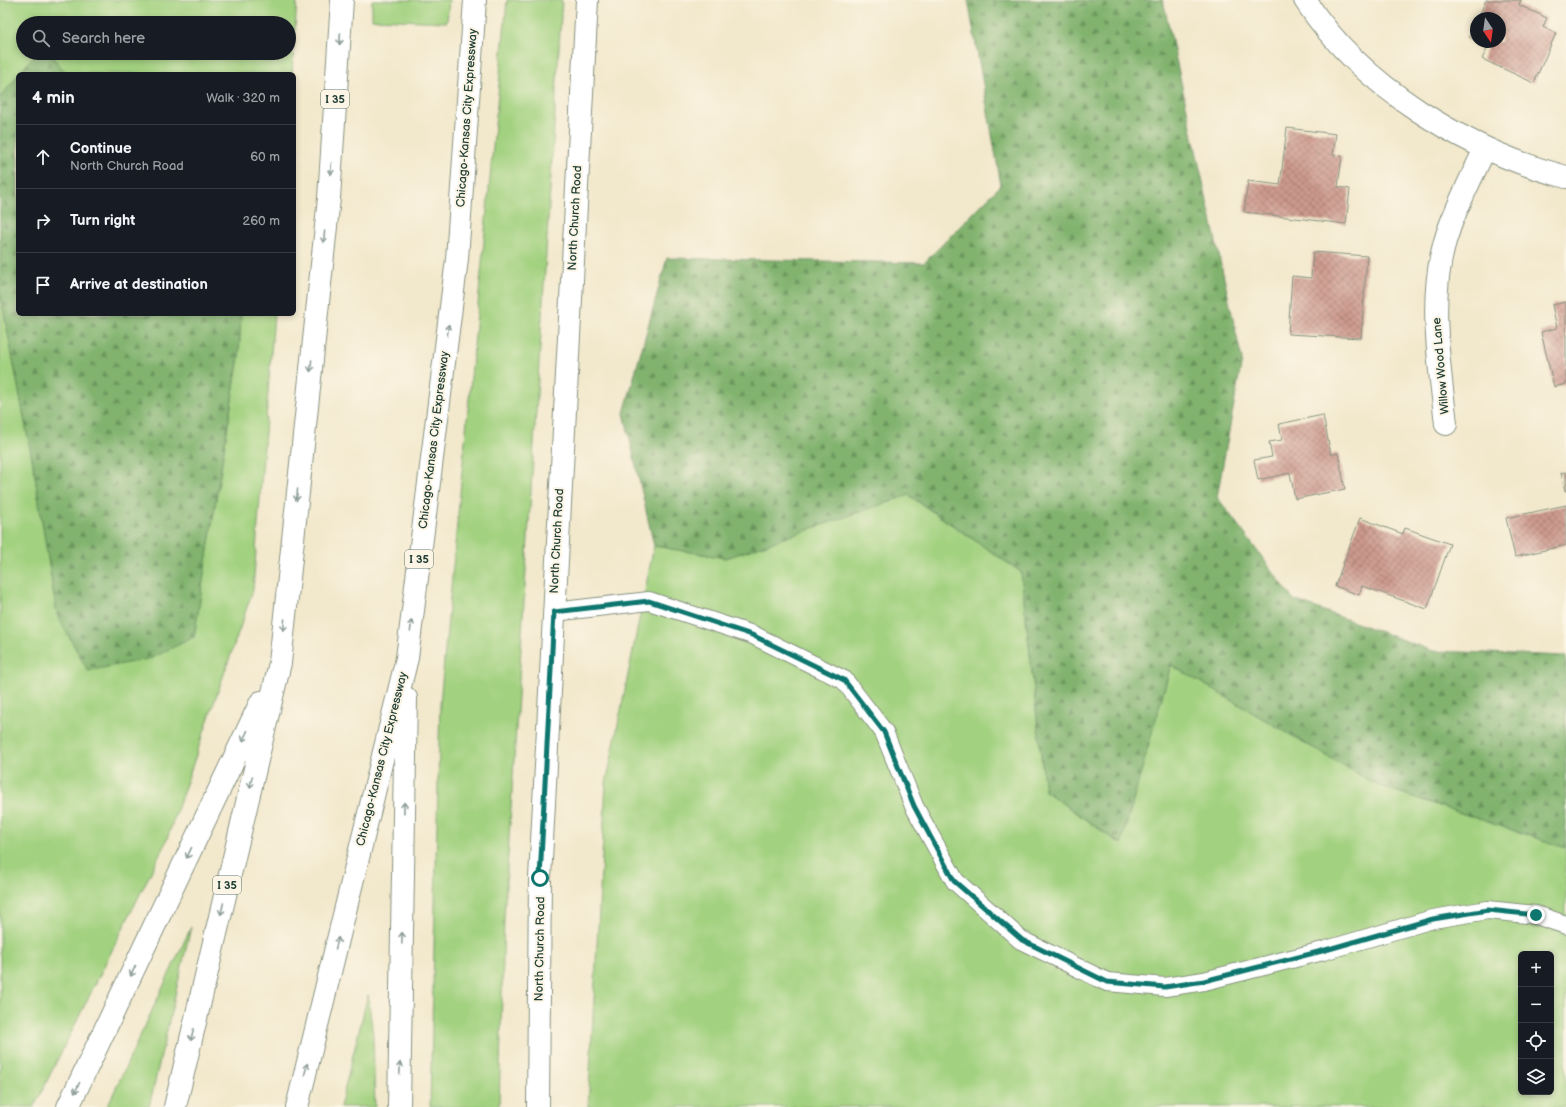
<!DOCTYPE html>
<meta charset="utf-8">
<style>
:root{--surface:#171b24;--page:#242831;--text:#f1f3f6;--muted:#9ea1a6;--line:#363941}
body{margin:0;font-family:"Balsamiq Sans",sans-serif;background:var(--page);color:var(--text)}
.controls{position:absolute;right:12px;bottom:12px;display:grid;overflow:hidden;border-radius:6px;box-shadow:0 2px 6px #0003}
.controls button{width:36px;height:36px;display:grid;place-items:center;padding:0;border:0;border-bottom:1px solid var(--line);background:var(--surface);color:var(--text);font:20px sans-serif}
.compass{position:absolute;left:1470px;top:12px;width:36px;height:36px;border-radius:50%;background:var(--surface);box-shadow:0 2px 6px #0003;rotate:167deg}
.stop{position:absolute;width:12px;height:12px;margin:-9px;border:3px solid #0f766e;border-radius:50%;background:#fff}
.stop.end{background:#0f766e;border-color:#fff;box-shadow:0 1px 4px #0008}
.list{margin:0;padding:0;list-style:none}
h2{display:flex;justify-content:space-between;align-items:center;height:52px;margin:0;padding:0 16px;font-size:17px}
h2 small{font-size:13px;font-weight:400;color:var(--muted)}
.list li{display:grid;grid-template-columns:26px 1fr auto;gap:12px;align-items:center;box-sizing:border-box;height:64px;padding:0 16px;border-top:1px solid var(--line)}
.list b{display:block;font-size:15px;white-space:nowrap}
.list p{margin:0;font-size:13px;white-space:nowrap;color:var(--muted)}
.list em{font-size:13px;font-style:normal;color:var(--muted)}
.icon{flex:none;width:22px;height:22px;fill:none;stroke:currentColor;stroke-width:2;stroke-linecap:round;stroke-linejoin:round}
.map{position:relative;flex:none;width:1566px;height:1107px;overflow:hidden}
.search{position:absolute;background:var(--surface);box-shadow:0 2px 6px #0003;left:16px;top:16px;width:280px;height:44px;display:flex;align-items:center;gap:10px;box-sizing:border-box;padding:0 14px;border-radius:22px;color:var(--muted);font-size:15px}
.panel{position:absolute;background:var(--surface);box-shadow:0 2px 6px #0003;left:16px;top:72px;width:280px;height:244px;border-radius:6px}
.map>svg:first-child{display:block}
</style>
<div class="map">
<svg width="1566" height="1107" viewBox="0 0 1566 1107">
<defs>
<pattern id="forest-firs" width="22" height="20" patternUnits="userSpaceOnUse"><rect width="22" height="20" fill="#81b36e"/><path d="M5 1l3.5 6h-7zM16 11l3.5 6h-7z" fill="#69935b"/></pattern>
<pattern id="building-cross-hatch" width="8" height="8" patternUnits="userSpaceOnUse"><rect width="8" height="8" fill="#cd998d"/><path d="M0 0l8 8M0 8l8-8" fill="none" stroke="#a67e74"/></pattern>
</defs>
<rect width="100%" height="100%" fill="#fcf5e5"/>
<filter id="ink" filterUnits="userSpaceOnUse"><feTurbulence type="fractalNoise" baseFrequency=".025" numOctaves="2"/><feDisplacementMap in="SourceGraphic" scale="8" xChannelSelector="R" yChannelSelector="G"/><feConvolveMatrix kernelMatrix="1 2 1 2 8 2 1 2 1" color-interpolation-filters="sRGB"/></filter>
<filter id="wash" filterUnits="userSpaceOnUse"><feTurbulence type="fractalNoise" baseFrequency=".012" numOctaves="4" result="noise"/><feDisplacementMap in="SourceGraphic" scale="16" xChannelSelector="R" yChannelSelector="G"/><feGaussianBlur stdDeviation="0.9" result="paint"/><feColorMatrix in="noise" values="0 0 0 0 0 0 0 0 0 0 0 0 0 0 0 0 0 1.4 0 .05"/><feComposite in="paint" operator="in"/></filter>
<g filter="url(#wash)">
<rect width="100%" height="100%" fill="#f2e8cc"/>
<path fill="#a2d17f" stroke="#60875a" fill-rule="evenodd" d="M0,0H297L292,74H67L49,53H289V23H23V53H36L0,98Z
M372,0H449L447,22L372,19Z
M507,0H562L504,918L499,1107H430L440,703Z
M0,292L33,464L57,615L194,637L239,356L241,314H274L253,590L166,842L34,1107H0Z
M908,495L1021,572L1045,791L1120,844L1171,665L1377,785L1566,848V1107H588L606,784L654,546L726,558ZM1521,954H1551V1092H1521Z
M191,927L149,1107H107Z
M368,995L373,1035L375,1107H340Z"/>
<path fill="url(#forest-firs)" stroke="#507851" d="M968,0H1163L1242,360L1217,497L1294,600L1433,651L1566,656V848L1377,785L1171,665L1121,844L1045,791L1021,572L909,495L726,558L654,546L624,413L667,258L924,263L1001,185Z
M36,53H49L67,74H19Z
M18,75V314H241L239,356L194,637L152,658L88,671L57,615L33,464L0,292V98Z"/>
<g id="blocks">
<path fill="url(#building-cross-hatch)" d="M1486,0H1521L1519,5L1547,18L1543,27L1556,33L1534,83L1482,59L1488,47L1479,42H1500V18H1478Z
M1476,21V41L1469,37Z
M1287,128L1336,134L1333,155L1342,156L1338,187L1350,189L1346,224L1244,212L1248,181L1280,185Z
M1313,252L1367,256L1361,338L1288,334L1292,276L1311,278Z
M1566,302V384L1554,387L1541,332L1557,328L1552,305Z
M1323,415L1331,455L1338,453L1345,489L1295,499L1290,473L1258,480L1254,460L1272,457L1269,442L1282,440L1279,424Z
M1566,472V491H1565L1561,473Z
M1566,505V545L1515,557L1506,518Z
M1360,518L1403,534L1405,528L1450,544L1427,609L1362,586L1359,595L1335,586Z"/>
</g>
</g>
<g filter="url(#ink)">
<use href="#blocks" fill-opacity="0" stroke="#889280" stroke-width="1"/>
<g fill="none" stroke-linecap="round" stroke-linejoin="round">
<g stroke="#889280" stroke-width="20">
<path id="lane" d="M554,612L649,601L753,635L844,680L884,732L914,806L955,881L1021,940L1107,982L1165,987L1204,981L1323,951L1433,919L1488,910L1536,915L1566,925"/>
</g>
<g stroke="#889280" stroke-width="24">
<path id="street" d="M1305,0C1361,87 1467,151 1566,177
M1446,424C1439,359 1426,290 1450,226C1460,200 1473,174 1485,149"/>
</g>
<g stroke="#889280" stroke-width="24">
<path id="secondary" d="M538,1107L540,878L587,0"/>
</g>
<g stroke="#889280" stroke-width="24">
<path id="highway" d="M68,1107L261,702
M175,1107L280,663L329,198L342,0
M297,1107L407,658L457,259L475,0
M399,1107L406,698"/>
</g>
<use href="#lane" stroke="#fff" stroke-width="18"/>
<use href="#street" stroke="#fff" stroke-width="22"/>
<use href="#secondary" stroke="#fff" stroke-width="22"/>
<use href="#highway" stroke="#fff" stroke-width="22"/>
</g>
<defs><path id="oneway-shaft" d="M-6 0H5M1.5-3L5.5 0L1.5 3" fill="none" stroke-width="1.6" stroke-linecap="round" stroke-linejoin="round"/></defs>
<g stroke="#8f9e9a">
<use href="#oneway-shaft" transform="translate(340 39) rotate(94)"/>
<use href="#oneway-shaft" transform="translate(331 169) rotate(94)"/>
<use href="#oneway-shaft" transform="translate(324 237) rotate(96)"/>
<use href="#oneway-shaft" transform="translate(448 330) rotate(-83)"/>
<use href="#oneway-shaft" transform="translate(311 366) rotate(96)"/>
<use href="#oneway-shaft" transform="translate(297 495) rotate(96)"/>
<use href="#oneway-shaft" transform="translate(284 625) rotate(96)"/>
<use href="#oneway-shaft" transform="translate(411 626) rotate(-83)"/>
<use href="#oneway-shaft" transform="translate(245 736) rotate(115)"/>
<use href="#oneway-shaft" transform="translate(251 782) rotate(103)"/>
<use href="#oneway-shaft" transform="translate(404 808) rotate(-89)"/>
<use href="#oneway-shaft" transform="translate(189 853) rotate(115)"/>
<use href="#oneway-shaft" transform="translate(222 909) rotate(103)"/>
<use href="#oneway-shaft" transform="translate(402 938) rotate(-89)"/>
<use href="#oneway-shaft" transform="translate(337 943) rotate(-76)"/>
<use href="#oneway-shaft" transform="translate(133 971) rotate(115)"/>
<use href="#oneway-shaft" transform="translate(192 1035) rotate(103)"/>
<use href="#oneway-shaft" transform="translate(400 1068) rotate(-89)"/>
<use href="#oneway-shaft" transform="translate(306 1069) rotate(-76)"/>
<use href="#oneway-shaft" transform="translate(77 1088) rotate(115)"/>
</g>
</g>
<g fill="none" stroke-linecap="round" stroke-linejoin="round" filter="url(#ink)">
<path stroke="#0f766e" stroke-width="5" d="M540,878L554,612L649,601L752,635L844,680L884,732L914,806L954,881L1022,940L1107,982L1165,987L1204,981L1322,951L1433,919L1488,910L1536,915"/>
</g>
<g text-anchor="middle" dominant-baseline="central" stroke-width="4" stroke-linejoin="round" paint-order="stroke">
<g fill="#fcf5e5" stroke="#617469" stroke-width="1">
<rect x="321" y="90" width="28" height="18" rx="3"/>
<rect x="405" y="550" width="28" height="18" rx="3"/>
<rect x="213" y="876" width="28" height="18" rx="3"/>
</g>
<g font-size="11" font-weight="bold" fill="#1f3d34">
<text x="335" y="99">I 35</text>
<text x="419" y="559">I 35</text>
<text x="227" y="885">I 35</text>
</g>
<g font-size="12" fill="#1f3d34" stroke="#fcf5e5">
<text transform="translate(467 118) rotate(-86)">Chicago-Kansas City Expressway</text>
<text transform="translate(575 218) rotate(-87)">North Church Road</text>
<text transform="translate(1441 366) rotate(-95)">Willow Wood Lane</text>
<text transform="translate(434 440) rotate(-83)">Chicago-Kansas City Expressway</text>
<text transform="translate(557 541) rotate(-87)">North Church Road</text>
<text transform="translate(382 759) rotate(-76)">Chicago-Kansas City Expressway</text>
<text transform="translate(540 949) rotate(-89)">North Church Road</text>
</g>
</g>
</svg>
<div class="controls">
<button>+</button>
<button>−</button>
<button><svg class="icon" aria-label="locate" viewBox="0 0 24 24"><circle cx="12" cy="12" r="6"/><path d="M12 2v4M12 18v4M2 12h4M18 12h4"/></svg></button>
<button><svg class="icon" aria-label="layers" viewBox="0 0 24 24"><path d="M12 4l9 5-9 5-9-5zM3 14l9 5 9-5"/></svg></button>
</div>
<svg class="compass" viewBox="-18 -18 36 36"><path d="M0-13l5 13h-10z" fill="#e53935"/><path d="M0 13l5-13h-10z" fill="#9ea1a6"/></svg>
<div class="stop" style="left:540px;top:878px"></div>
<div class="stop end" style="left:1536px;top:915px"></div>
<div class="search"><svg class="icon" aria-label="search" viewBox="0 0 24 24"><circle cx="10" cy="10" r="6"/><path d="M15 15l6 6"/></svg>Search here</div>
<section class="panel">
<h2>4 min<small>Walk · 320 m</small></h2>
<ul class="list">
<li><svg class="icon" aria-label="ahead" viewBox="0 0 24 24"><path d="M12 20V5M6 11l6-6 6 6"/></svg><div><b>Continue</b><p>North Church Road</p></div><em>60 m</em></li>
<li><svg class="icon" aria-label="right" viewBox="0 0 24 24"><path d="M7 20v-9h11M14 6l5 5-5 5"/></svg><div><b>Turn right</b></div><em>260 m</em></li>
<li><svg class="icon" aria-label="arrive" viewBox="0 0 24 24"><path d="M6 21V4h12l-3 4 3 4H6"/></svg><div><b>Arrive at destination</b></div></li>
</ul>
</section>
</div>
